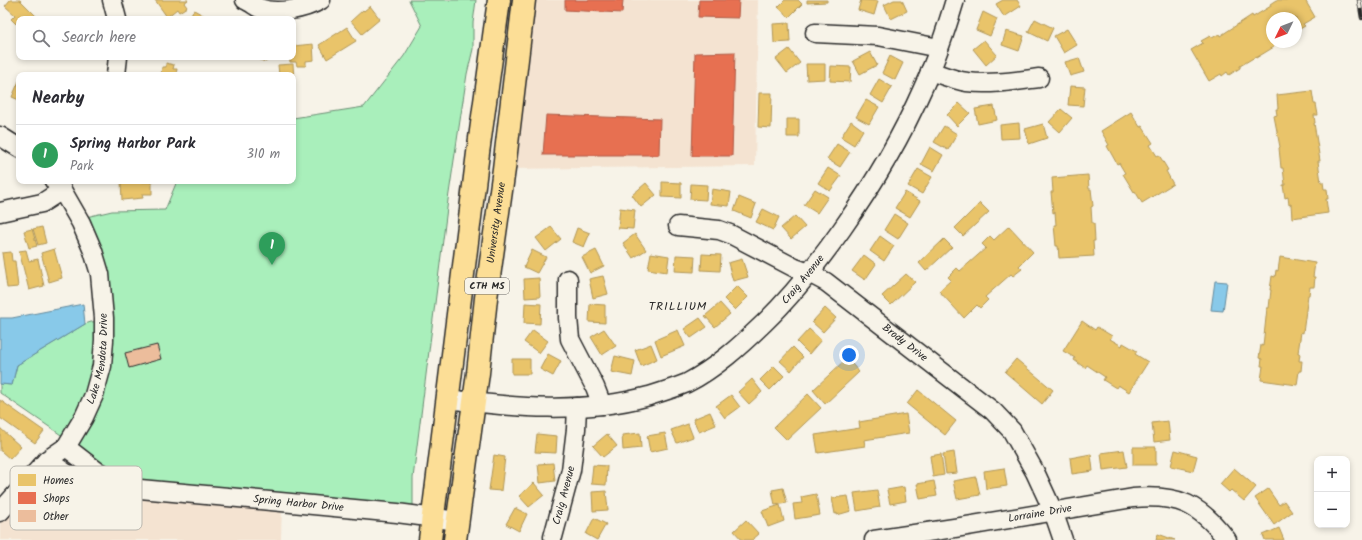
<!DOCTYPE html>
<meta charset="utf-8">
<style>
:root{--surface:#fff;--page:#f2f2f3;--text:#2b2b33;--muted:#7c7c81;--line:#e1e1e2;--accent:#2b2b2b}
body{margin:0;font-family:Kalam,sans-serif;background:var(--page);color:var(--text)}
.controls{position:absolute;right:12px;bottom:12px;display:grid;overflow:hidden;border-radius:8px;box-shadow:0 2px 6px #0003}
.controls button{width:36px;height:36px;display:grid;place-items:center;padding:0;border:0;border-bottom:1px solid var(--line);background:var(--surface);color:var(--text);font:20px sans-serif}
.compass{position:absolute;left:1266px;top:12px;width:36px;height:36px;border-radius:50%;background:var(--surface);box-shadow:0 2px 6px #0003;rotate:227deg}
.you{position:absolute;left:849px;top:355px;width:14px;height:14px;margin:-10px;border:3px solid #fff;border-radius:50%;background:#1a73e8;box-shadow:0 0 0 6px #1a73e833}
.badge{display:grid;place-items:center;width:26px;height:26px;border-radius:50%;background:var(--accent);color:#fff;font-size:13px;font-weight:700}
.pin{position:absolute;translate:-50% -33px;filter:drop-shadow(0 1px 2px #0008)}
.pin::after{content:'';position:absolute;top:21px;width:14px;height:12px;background:inherit;clip-path:polygon(0 0,100% 0,50% 100%)}
.list{margin:0;padding:0;list-style:none}
h2{display:flex;justify-content:space-between;align-items:center;height:52px;margin:0;padding:0 16px;font-size:17px}
h2 small{font-size:13px;font-weight:400;color:var(--muted)}
.list li{display:grid;grid-template-columns:26px 1fr auto;gap:12px;align-items:center;box-sizing:border-box;height:60px;padding:0 16px;border-top:1px solid var(--line)}
.list b{display:block;font-size:15px;white-space:nowrap}
.list p{margin:0;font-size:13px;white-space:nowrap;color:var(--muted)}
.list em{font-size:13px;font-style:normal;color:var(--muted)}
.icon{flex:none;width:22px;height:22px;fill:none;stroke:currentColor;stroke-width:2;stroke-linecap:round;stroke-linejoin:round}
.map{position:relative;flex:none;width:1362px;height:540px;overflow:hidden}
.search{position:absolute;background:var(--surface);box-shadow:0 2px 6px #0003;left:16px;top:16px;width:280px;height:44px;display:flex;align-items:center;gap:10px;box-sizing:border-box;padding:0 14px;border-radius:8px;color:var(--muted);font-size:15px}
.panel{position:absolute;background:var(--surface);box-shadow:0 2px 6px #0003;left:16px;top:72px;width:280px;height:112px;border-radius:8px}
.map>svg:first-child{display:block}
</style>
<div class="map">
<svg width="1362" height="540" viewBox="0 0 1362 540">
<rect width="100%" height="100%" fill="#f7f3e8"/>
<filter id="ink" filterUnits="userSpaceOnUse"><feTurbulence type="fractalNoise" baseFrequency=".025" numOctaves="2"/><feDisplacementMap in="SourceGraphic" scale="8" xChannelSelector="R" yChannelSelector="G"/><feConvolveMatrix kernelMatrix="1 2 1 2 8 2 1 2 1" color-interpolation-filters="sRGB"/></filter>
<g filter="url(#ink)">
<path fill="#f4e3d1" d="M524,0H758L755,166L504,169Z
M47,460L70,476L282,502L281,540H0V512Z"/>
<path fill="#a9efbb" stroke="#6a8d73" d="M409,0H476L473,23V49L467,74L448,200L413,478V515L125,486L64,437L0,393V384L12,385L17,365L85,324L91,322L112,320L86,217L112,211L165,210L177,181H293V118L364,107L404,56L422,26Z"/>
<path fill="#88c9e9" stroke="#638a9d" d="M1215,281L1227,282L1223,311L1211,310Z
M83,304L85,324L17,365L12,385L0,384V318H12Z"/>
<path fill="#e9c46a" stroke="#b09657" d="M10,0H20L39,19H19L16,24L11,19L15,15L5,6Z
M155,0H188L184,3L187,7L179,12L177,9L167,17Z
M785,0H798L802,4L789,17L778,7Z
M807,0H827V2L807,3Z
M861,0L878,1L874,15L858,10Z
M894,0H902L907,11L891,19L884,5Z
M1003,0H1017L1021,6L1004,17L996,4Z
M1276,0H1305L1315,17L1303,24L1305,26L1298,30L1300,33L1296,35V18H1272V42H1280L1273,46L1274,47L1256,58L1255,57L1240,66V68L1229,75L1227,72L1222,76L1221,74L1209,81L1191,50L1203,43L1201,41L1210,36L1212,38L1219,34L1220,36L1252,15L1253,17L1271,6L1270,4Z
M370,6L380,19L362,34L351,21L363,10L364,11Z
M194,10L210,19H189Z
M983,12L997,19L990,36L976,30Z
M1035,19L1053,28L1047,41L1028,32Z
M789,23L790,42L774,43L773,24Z
M347,27L356,41L327,59L319,45Z
M1067,29L1077,45L1064,53L1054,36Z
M1006,31L1024,36L1019,51L1002,45Z
M984,40L997,55L986,65L973,49Z
M313,44L314,60L306,61V66H297L296,62H290L289,57H293V46Z
M789,49L800,63L787,73L776,59Z
M870,52L877,65L860,74L853,61Z
M890,56L903,63L895,80L882,73Z
M251,57H268L266,62Z
M1079,58L1084,72L1070,76L1065,62Z
M166,63L174,65L173,69H177L176,75H159V74H161L162,67H166Z
M293,64L294,79H293V75H279L278,65Z
M806,64H825V79L807,80Z
M831,66L851,67L850,82L830,81Z
M879,79L892,87L883,103L870,95Z
M19,81V100L12,97Z
M1070,86L1085,87L1083,106L1068,105Z
M1312,91L1314,104H1316L1318,115H1314L1315,123H1314L1320,161H1318L1321,182H1323L1324,189H1327L1328,199H1326L1328,213L1292,218L1291,204L1289,205L1288,197L1285,198L1283,185H1285L1283,168H1281L1279,148L1280,147L1274,116L1277,115L1276,109H1278L1277,95Z
M759,93H772L771,128L758,127Z
M866,100L879,107L869,124L856,117Z
M959,103L970,113L957,126L947,115Z
M994,106L997,120L978,124L975,109Z
M1061,109L1072,118L1060,132L1049,122Z
M1131,112L1140,127L1142,126L1153,143L1150,145L1157,156L1159,155L1168,170L1166,171L1173,184L1142,203L1135,191L1134,192L1123,174L1125,173L1119,163L1117,164L1107,146L1109,145L1101,131Z
M787,119H799V137H787Z
M851,121L863,130L854,145L841,137Z
M1019,123L1020,138L1001,139L1000,125Z
M1043,124L1047,138L1029,144L1025,129Z
M944,126L957,134L948,150L934,142Z
M837,144L850,152L840,167L827,159Z
M930,147L943,155L934,171L921,164Z
M828,168L841,176L830,191L818,183Z
M918,169L932,177L922,194L908,186Z
M1088,175L1089,189H1091L1093,206L1091,207L1092,223H1094L1095,241H1093L1094,256L1059,258L1058,246H1056L1054,225H1056L1055,212L1053,213L1051,192H1053L1052,178Z
M131,181H142V182H152V194H142L143,198L122,200L121,182Z
M662,182L681,183V198L662,197Z
M646,183L656,195L641,207L632,195Z
M691,184L707,185L706,200L690,199Z
M712,189L731,192L729,206L710,204Z
M815,189L828,197L817,213L804,205Z
M905,192L920,201L910,217L895,208Z
M739,197L756,204L751,218L734,211Z
M980,203L989,212L963,236L955,228Z
M620,208L635,210L633,229L618,228Z
M763,209L779,217L773,230L756,222Z
M894,214L908,223L898,239L884,230Z
M795,216L805,227L791,239L781,228Z
M1009,226L1033,252L1019,266L1022,269L1013,276L1011,274L985,297L988,300L980,308L977,305L964,318L939,291L951,280L948,277L957,268L960,271L986,248L982,244L990,236L994,240Z
M42,227L46,243L38,245L33,229Z
M551,227L561,239L546,251L536,238Z
M577,228L590,233L584,247L572,242Z
M32,229L37,246L29,248L24,231Z
M635,234L646,250L633,258L623,243Z
M880,236L894,246L884,261L870,251Z
M944,239L952,247L926,271L919,263Z
M54,249L62,278L49,282L41,253Z
M26,250L29,261L38,259L44,286L29,290L19,251Z
M532,250L546,257L537,273L524,267Z
M596,250L604,266L590,273L582,257Z
M11,252L12,261H15L18,287L7,288L2,253Z
M651,253L669,256L667,272L648,269Z
M702,254L721,255L720,271L701,270Z
M676,255L695,256L694,272L675,271Z
M864,255L876,264L865,280L852,271Z
M1280,257L1315,263L1313,277H1315L1314,287H1310L1309,295H1308L1303,333L1301,332L1298,353H1300L1299,361H1302L1301,371H1299L1297,385L1261,380L1263,366H1261L1262,359L1259,358L1261,345L1263,346L1267,308H1269L1271,290H1270L1272,276L1275,277L1276,270L1278,271Z
M742,259L748,277L733,281L728,263Z
M906,274L915,282L891,305L882,296Z
M603,276L608,294L593,298L589,279Z
M539,278L540,297L525,298L524,279Z
M737,286L748,297L735,310L724,299Z
M525,303L541,304L540,324L524,323Z
M720,303L730,314L715,327L705,316Z
M590,304L605,305V323L589,322Z
M825,308L836,318L823,332L812,322Z
M700,318L707,327L691,338L684,329Z
M1082,321L1095,330L1097,327L1112,336L1110,339L1122,346L1123,343L1137,351L1135,354L1148,362L1129,392L1118,385L1116,388L1103,380L1105,377L1087,365L1085,368L1074,360L1075,358L1063,351Z
M604,329L616,346L602,355L591,337Z
M809,329L821,340L809,354L797,342Z
M533,330L548,341L539,353L524,342Z
M678,330L685,346L661,356L655,340Z
M651,344L657,359L641,366L635,350Z
M793,347L803,357L791,371L780,361Z
M548,354L561,361L553,376L540,369Z
M615,356L635,361L632,376L611,372Z
M847,358L859,372L825,404L813,390Z
M512,359H530V374H512Z
M1016,359L1053,390L1042,404L1005,372Z
M774,366L784,376L770,390L760,380Z
M752,379L762,392L749,404L738,392Z
M918,390L956,421L945,435L907,404Z
M808,394L821,408L787,440L774,427Z
M731,395L740,407L725,418L716,406Z
M0,400L44,431L35,443L0,418Z
M710,412L716,425L699,432L693,419Z
M906,414L909,433L864,440L865,446L818,453L815,435L860,428L859,422Z
M1168,421L1170,440L1154,442L1152,423Z
M688,424L693,437L677,443L671,430Z
M0,428L21,447L10,459L1,451H0Z
M640,433L641,448L623,450L622,435Z
M665,433L668,448L650,452L647,436Z
M537,434L557,436L556,453L535,452Z
M607,434L617,446L603,457L593,446Z
M1133,447H1156V465H1133Z
M1124,450L1127,467L1103,470L1101,453Z
M1175,450L1197,456L1193,471L1171,466Z
M954,452L957,473L946,474L943,454Z
M941,454L944,475L933,477L930,456Z
M1091,454L1093,471L1072,474L1070,458Z
M494,455L505,457L501,491L489,490Z
M553,463L555,481L540,483L538,464Z
M593,465L607,466L606,485L591,484Z
M1004,468L1007,486L986,489L984,471Z
M1234,468L1256,487L1244,501L1231,490L1229,492L1220,484Z
M976,477L980,495L957,499L953,481Z
M934,481L937,496L920,499L917,484Z
M534,483L544,495L529,507L519,496Z
M904,487L906,501L890,504L887,490Z
M783,488L787,503L775,505L772,490Z
M1268,489L1279,505L1284,501L1292,512L1274,525L1255,498Z
M877,490L880,507L857,511L854,493Z
M606,491L608,510L593,511L592,492Z
M816,494L820,515L795,519L793,504L802,503L801,497Z
M848,496L851,511L837,515V513L835,514L832,498Z
M780,505L784,521L768,527L762,511Z
M515,508L527,514L519,531L506,524Z
M594,518L606,524L597,540L586,534Z
M746,520L759,534L752,540H742L734,531Z
M1279,528L1284,540H1265L1263,535Z
M1158,534L1175,540H1156Z"/>
<path fill="#e76f51" stroke="#af5b46" d="M565,0H623L622,13L565,10Z
M699,0H739L738,18L698,17Z
M735,52L732,156H692L695,53Z
M546,115L660,119L659,155H543Z"/>
<path fill="#ecbd9c" stroke="#2b2b2b" d="M157,345L161,359L129,368L125,353Z"/>
<g fill="none" stroke-linecap="round" stroke-linejoin="round">
<g stroke="#2b2b2b" stroke-width="21">
<g id="minor">
<path d="M112,0L117,19"/>
<path d="M245,0C250,2 255,6 259,8C278,15 305,9 321,0"/>
<path d="M815,33L878,36L939,48"/>
<path d="M930,71C942,75 954,80 967,82C990,85 1015,81 1039,78"/>
<path d="M116,75L118,57"/>
<path d="M0,136L19,148"/>
<path d="M0,212L42,203L62,190"/>
<path id="s1" d="M678,226L719,230L730,234L795,268L809,273L826,282L993,411L1012,431L1035,472L1053,511L1063,540"/>
<path d="M568,279V318L570,339L595,387L602,405"/>
<path id="s2" d="M448,399C515,408 583,414 649,396C662,392 675,388 687,383C716,368 740,346 764,323C793,295 818,263 842,229C873,185 901,138 923,88C936,60 946,30 955,0"/>
<path d="M66,447L97,471L126,486"/>
<path id="s3" d="M47,460L70,476L91,487L140,489L228,497L397,513L458,521"/>
<path id="s4" d="M0,512L47,460L66,447L84,417L94,395L102,366L104,340V318L100,274L93,251L81,223L62,190L54,181"/>
<path id="s5" d="M553,537L571,470L576,429L577,407"/>
<path id="s6" d="M874,540L961,527L1133,498C1178,494 1200,504 1227,540"/>
</g>
</g>
<g stroke="#2b2b2b" stroke-width="25">
<g id="major">
<path d="M430,540L478,153L499,0"/>
<path id="s7" d="M455,540L478,373L486,298L504,169L524,0"/>
</g>
</g>
<use href="#minor" stroke="#f7f3e8" stroke-width="18"/>
<use href="#major" stroke="#fcde96" stroke-width="22"/>
<g stroke="#2b2b2b" stroke-width="4.5">
<path id="rail" d="M1359,0L1362,18"/>
</g>
<use href="#rail" stroke="#f7f3e8" stroke-width="3" stroke-dasharray="9" stroke-linecap="butt"/>
</g>
</g>
<g text-anchor="middle" dominant-baseline="central" stroke-width="4" stroke-linejoin="round" paint-order="stroke">
<rect fill="#f7f3e8" stroke="#686764" stroke-width="1" x="465" y="278" width="44" height="16" rx="3"/>
<g font-size="10" font-weight="bold" fill="#2b2b2b">
<text x="487" y="286">CTH MS</text>
</g>
<g font-size="11" fill="#2b2b2b" stroke="#f7f3e8">
<text stroke="none"><textPath href="#s7" startOffset="320">University Avenue</textPath></text>
<text stroke="none"><textPath href="#s2" startOffset="399">Craig Avenue</textPath></text>
<text stroke="none"><textPath href="#s1" startOffset="260">Brody Drive</textPath></text>
<text stroke="none"><textPath href="#s4" startOffset="189">Lake Mendota Drive</textPath></text>
<text stroke="none"><textPath href="#s5" startOffset="43">Craig Avenue</textPath></text>
<text stroke="none"><textPath href="#s3" startOffset="260">Spring Harbor Drive</textPath></text>
<text stroke="none"><textPath href="#s6" startOffset="168">Lorraine Drive</textPath></text>
</g>
<g font-size="12" letter-spacing="1" fill="#2b2b2b" stroke="#f7f3e8">
<text x="678" y="306">TRILLIUM</text>
</g>
</g>
<rect x="10" y="466" width="132" height="64" rx="6" fill="#f7f3e8" stroke="#bab7af" stroke-width="1"/>
<rect x="18" y="474" width="18" height="12" fill="#e9c46a"/>
<rect x="18" y="492" width="18" height="12" fill="#e76f51"/>
<rect x="18" y="510" width="18" height="12" fill="#ecbd9c"/>
<g font-size="11" fill="#2b2b2b">
<text x="43" y="484">Homes</text>
<text x="43" y="502">Shops</text>
<text x="43" y="520">Other</text>
</g>
</svg>
<div class="controls">
<button>+</button>
<button>−</button>
</div>
<svg class="compass" viewBox="-18 -18 36 36"><path d="M0-13l5 13h-10z" fill="#e53935"/><path d="M0 13l5-13h-10z" fill="#7c7c81"/></svg>
<div class="you"></div>
<div class="pin badge" style="left:272px;top:265px;background:#2e9e5b">1</div>
<div class="search"><svg class="icon" aria-label="search" viewBox="0 0 24 24"><circle cx="10" cy="10" r="6"/><path d="M15 15l6 6"/></svg>Search here</div>
<section class="panel">
<h2>Nearby<small></small></h2>
<ul class="list">
<li><span class="badge" style="background:#2e9e5b">1</span><div><b>Spring Harbor Park</b><p>Park</p></div><em>310 m</em></li>
</ul>
</section>
</div>
